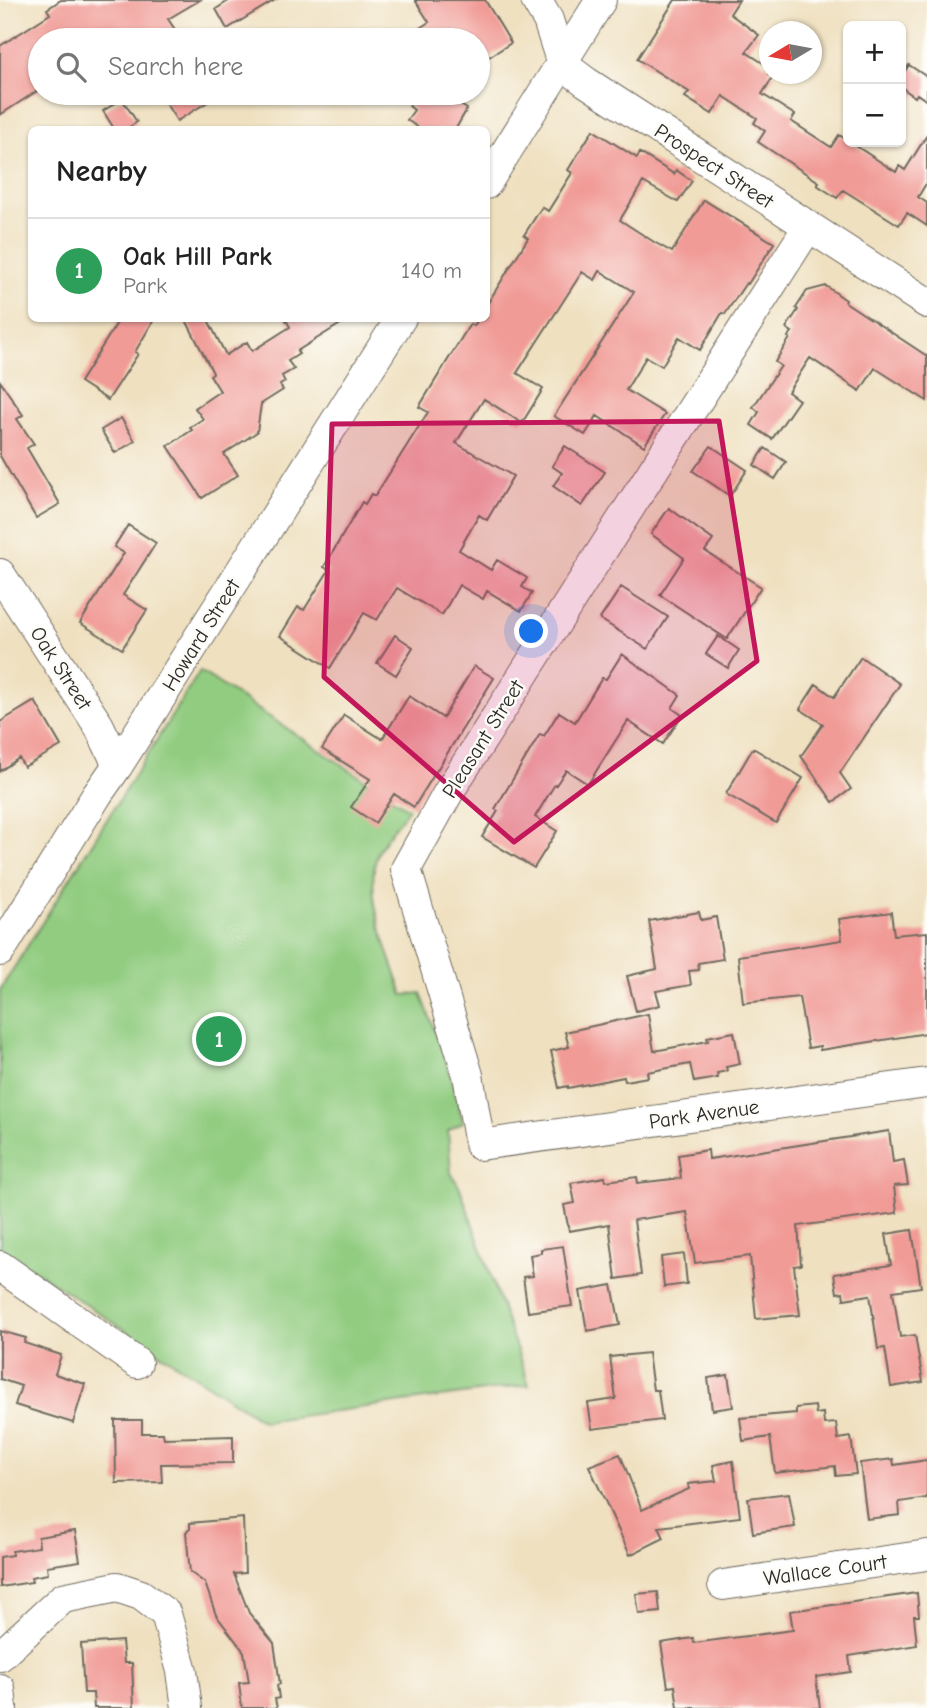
<!DOCTYPE html>
<meta charset="utf-8">
<style>
:root{--surface:#fff;--page:#f6f6f6;--text:#222;--muted:#767676;--line:#e0e0e0;--accent:#7c3aed}
body{margin:0;font-family:"Comic Neue",sans-serif;background:var(--page);color:var(--text)}
.controls{position:absolute;right:21px;top:21px;display:grid;overflow:hidden;border-radius:10px;box-shadow:0 2px 5px #0004}
.controls button{width:63px;height:63px;display:grid;place-items:center;padding:0;border:0;border-bottom:2px solid var(--line);background:var(--surface);color:var(--text);font:35px sans-serif}
.compass{position:absolute;left:759px;top:21px;width:63px;height:63px;border-radius:50%;background:var(--surface);box-shadow:0 2px 5px #0004;rotate:260deg}
.you{position:absolute;left:532px;top:632px;width:24px;height:24px;margin:-18px;border:5px solid #fff;border-radius:50%;background:#1a73e8;box-shadow:0 0 0 10px #1a73e833}
.badge{display:grid;place-items:center;width:46px;height:46px;border-radius:50%;background:var(--accent);color:#fff;font-size:23px;font-weight:700}
.pin{position:absolute;translate:-50% -50%;border:4px solid #fff;box-shadow:0 2px 7px #0006}
.list{margin:0;padding:0;list-style:none}
h2{display:flex;justify-content:space-between;align-items:center;height:91px;margin:0;padding:0 28px;font-size:30px}
h2 small{font-size:23px;font-weight:400;color:var(--muted)}
.list li{display:grid;grid-template-columns:46px 1fr auto;gap:21px;align-items:center;box-sizing:border-box;height:105px;padding:0 28px;border-top:2px solid var(--line)}
.list b{display:block;font-size:26px;white-space:nowrap}
.list p{margin:0;font-size:23px;white-space:nowrap;color:var(--muted)}
.list em{font-size:23px;font-style:normal;color:var(--muted)}
.icon{flex:none;width:38px;height:38px;fill:none;stroke:currentColor;stroke-width:2;stroke-linecap:round;stroke-linejoin:round}
.map{position:relative;flex:none;width:927px;height:1708px;overflow:hidden}
.search{position:absolute;background:var(--surface);box-shadow:0 2px 5px #0004;left:28px;top:28px;width:462px;height:77px;display:flex;align-items:center;gap:18px;box-sizing:border-box;padding:0 24px;border-radius:38px;color:var(--muted);font-size:26px}
.panel{position:absolute;background:var(--surface);box-shadow:0 2px 5px #0004;left:28px;top:126px;width:462px;height:196px;border-radius:10px}
.map>svg:first-child{display:block}
</style>
<div class="map">
<svg width="927" height="1708" viewBox="0 0 927 1708">
<rect width="100%" height="100%" fill="#fdfcf7"/>
<filter id="ink" filterUnits="userSpaceOnUse"><feTurbulence type="fractalNoise" baseFrequency=".0143" numOctaves="2"/><feDisplacementMap in="SourceGraphic" scale="14" xChannelSelector="R" yChannelSelector="G"/><feConvolveMatrix kernelMatrix="1 2 1 2 8 2 1 2 1" color-interpolation-filters="sRGB"/></filter>
<filter id="wash" filterUnits="userSpaceOnUse"><feTurbulence type="fractalNoise" baseFrequency=".00686" numOctaves="4" result="noise"/><feDisplacementMap in="SourceGraphic" scale="28" xChannelSelector="R" yChannelSelector="G"/><feGaussianBlur stdDeviation="1.57" result="paint"/><feColorMatrix in="noise" values="0 0 0 0 0 0 0 0 0 0 0 0 0 0 0 0 0 1.4 0 .05"/><feComposite in="paint" operator="in"/></filter>
<g filter="url(#wash)">
<rect width="100%" height="100%" fill="#efe0c0"/>
<path fill="#91cc80" stroke="#5e7c56" stroke-width="2" d="M200,671L409,809C399,822 384,838 378,853C362,895 390,955 403,995L421,993L449,1070L463,1122L448,1131L451,1173L460,1188L529,1385L263,1421L0,1248V990Z"/>
<g id="blocks">
<path fill="#f19b97" d="M61,0H200L168,19L182,40H40V89L0,115V46L50,14L47,9Z
M230,0H275L227,29L216,9Z
M415,0H485L511,43L478,64V40H401L429,22Z
M675,0H739L730,14L759,35L746,52L769,67V74H775L762,94L795,115L791,121L831,147L839,135L896,172L899,166L905,170L927,135V182L918,197L927,203V226L907,213L899,225L843,190L837,198L817,185L819,182L758,142L765,131L754,123L757,118L723,96L712,114L685,97L689,92L637,59Z
M909,65L927,77V101L917,94L915,97L901,87V77Z
M159,93H222L177,121Z
M417,93H441L467,109L455,130H422L407,120L414,110L409,106Z
M122,99L137,122L125,130H115L103,111Z
M593,130L637,158L640,153L674,174L676,170L692,181L678,202L643,182L620,220L654,242L672,252L704,200L774,243L748,284L746,283L725,314L722,313L700,350L679,337L662,366L646,357L626,390L665,414L644,446L597,416L585,435L554,416L634,292L600,271L595,280L582,272L517,373L543,389L522,423L484,399L456,443L513,476L487,520L479,515L459,550L491,570L497,560L527,578L522,587L532,593L521,611L487,591L483,599L459,585L442,615L397,588L377,620L364,613L330,668L280,636L298,607L304,610L329,570L324,567L362,502L365,504L371,494L375,496L428,412L419,407L470,324L474,326L479,318H486V306L528,238L524,235L542,207L548,211L572,173L568,170Z
M826,286L846,300L845,302L927,356V401L875,368L860,391L810,358L788,392L799,400L772,439L751,425L759,412L753,407L781,366L775,362L790,338L788,337L792,332L786,328L798,310L796,308L807,291Z
M120,318H155L135,352L138,354L108,400L80,382Z
M185,318H207L226,355L247,342L252,351L290,327L285,318H350L297,351L299,354L288,361L294,369L282,376L285,382L280,385L283,390L261,404L257,432L224,454L238,475L202,498L168,446L192,430L190,427L203,419L195,408L220,391L210,375L213,373Z
M0,381L23,415L17,419L34,444L27,448L60,504L36,518L0,456Z
M121,418L135,441L115,453L101,430Z
M565,446L605,472L582,506L553,486L562,473L552,466Z
M711,446L747,470L730,496L693,471Z
M765,448L786,462L775,479L754,465Z
M669,508L713,540L705,551L761,587L727,639L660,595L684,558L651,534Z
M128,525L156,543L123,595L147,610L122,649L80,623L124,553L114,547Z
M621,587L668,617L647,649L600,619Z
M395,635L413,647L396,675L377,663Z
M718,636L739,650L728,668L706,654Z
M622,654L680,695L672,708L682,715L663,744L628,721L588,784L566,770L556,785L555,784L535,817L557,831L534,868L482,837L498,811L495,809L540,734L544,736L559,712L575,722L602,678L606,679Z
M861,657L900,684L840,773L851,789L833,802L801,756L823,724L800,709L816,684L834,697Z
M474,666L494,678L414,807L394,794L375,823L351,807L370,779L322,749L344,715L382,739L409,696L443,718Z
M35,701L61,746L24,767L19,758L0,771V722Z
M753,748L803,778L776,823L726,794Z
M699,912L701,920L716,917L723,959L698,963L699,970L689,971L691,985L656,991L660,1005L636,1011L627,976L657,969L649,921Z
M891,912L894,935L927,932V1033L820,1050V1046L808,1048L799,997L743,1003L738,956L842,940L839,919Z
M648,1014L654,1051L708,1041L707,1037L734,1032L740,1064L726,1067L727,1071L717,1073L718,1078L694,1082L690,1064L647,1072L648,1077L625,1081L624,1077L568,1088V1086L559,1088L551,1051L569,1047L565,1032Z
M889,1131L893,1162L904,1160L908,1185L894,1186L897,1213L798,1226L801,1265L794,1266L800,1315L756,1319L750,1256L695,1263L687,1212L634,1220L641,1275L616,1279L609,1224L569,1231L564,1205L575,1203L571,1183L605,1177L606,1181L637,1177L638,1183L681,1178L678,1155L708,1150L709,1159Z
M912,1230L921,1287L893,1291L900,1337L915,1335L923,1382L891,1387L885,1348L878,1349L870,1295L844,1299L843,1292L837,1293L834,1274L891,1265L886,1234Z
M563,1246L572,1306L528,1312L523,1277L533,1276L530,1255L541,1253V1249Z
M684,1254L687,1284L664,1287L661,1257Z
M612,1285L620,1325L587,1331L580,1291Z
M0,1331L26,1338L24,1343L61,1355L55,1374L85,1384L73,1423L15,1405L21,1386L0,1379Z
M648,1353L653,1390H658L662,1420L592,1429L588,1403L616,1399L610,1357Z
M728,1375L733,1407L712,1410L708,1378Z
M815,1406L816,1414L823,1413L824,1424L836,1423L838,1439L851,1437L856,1474L836,1476L835,1466L775,1473L770,1437L743,1441L740,1418L796,1413V1408Z
M115,1420H142V1433H163L164,1438L233,1436V1463L161,1464L162,1482L116,1483Z
M620,1454L642,1510L689,1489L688,1484L716,1481L713,1465L733,1461L740,1517L659,1527L664,1538L630,1555L589,1466Z
M893,1459L894,1465L927,1460V1498L899,1502L900,1515L867,1519L860,1463Z
M789,1493L795,1527L753,1533L748,1498Z
M243,1518L245,1573L234,1574L249,1613L274,1643L280,1684L277,1685L279,1698L275,1699L277,1708H242L239,1683L249,1682L244,1652L216,1615L205,1583L190,1572L186,1532L190,1529V1523Z
M75,1531L80,1561L47,1566L48,1574L31,1577L32,1582L0,1587V1557L12,1555V1551L39,1547L38,1537Z
M658,1592L660,1612L639,1614L636,1594Z
M917,1593L919,1616H914L917,1645L849,1656L851,1672L816,1677L820,1708H678L675,1686L668,1687L661,1643L693,1638L694,1643L793,1630L790,1611Z
M122,1641L124,1663H132L134,1708H94L93,1693H84L81,1644Z"/>
</g>
</g>
<g filter="url(#ink)">
<use href="#blocks" fill-opacity="0" stroke="#706a5f" stroke-width="2"/>
<g fill="none" stroke-linecap="round" stroke-linejoin="round">
<g stroke="#706a5f" stroke-width="32">
<path id="minor" d="M536,0L548,20L562,64L586,82L927,303
M486,184L601,0
M808,227L448,793L406,869L468,1075L480,1145L927,1083
M0,574L99,726L118,765
M0,951L97,795L118,765L401,318
M0,1266L137,1363
M723,1585L927,1555
M0,1656L63,1598L117,1587L141,1595L166,1614L182,1671L187,1708
M0,1689L2,1708"/>
</g>
<use href="#minor" stroke="#fff" stroke-width="30"/>
</g>
</g>
<path fill="#c2185b" fill-opacity="0.2" stroke="#c2185b" stroke-width="5" stroke-linejoin="round" d="M719,421L757,661L514,842L324,677L332,424Z"/>
<g text-anchor="middle" dominant-baseline="central" stroke-width="5" stroke-linejoin="round" paint-order="stroke">
<g font-size="21" fill="#2b2b2b" stroke="#fdfcf7">
<text transform="translate(714 166) rotate(33)">Prospect Street</text>
<text transform="translate(201 635) rotate(-58)">Howard Street</text>
<text transform="translate(61 668) rotate(57)">Oak Street</text>
<text transform="translate(483 739) rotate(-58)">Pleasant Street</text>
<text transform="translate(704 1114) rotate(-8)">Park Avenue</text>
<text transform="translate(825 1570) rotate(-8)">Wallace Court</text>
</g>
</g>
</svg>
<div class="controls">
<button>+</button>
<button>−</button>
</div>
<svg class="compass" viewBox="-18 -18 36 36"><path d="M0-13l5 13h-10z" fill="#e53935"/><path d="M0 13l5-13h-10z" fill="#767676"/></svg>
<div class="you"></div>
<div class="pin badge" style="left:219px;top:1039px;background:#2e9e5b">1</div>
<div class="search"><svg class="icon" aria-label="search" viewBox="0 0 24 24"><circle cx="10" cy="10" r="6"/><path d="M15 15l6 6"/></svg>Search here</div>
<section class="panel">
<h2>Nearby<small></small></h2>
<ul class="list">
<li><span class="badge" style="background:#2e9e5b">1</span><div><b>Oak Hill Park</b><p>Park</p></div><em>140 m</em></li>
</ul>
</section>
</div>
